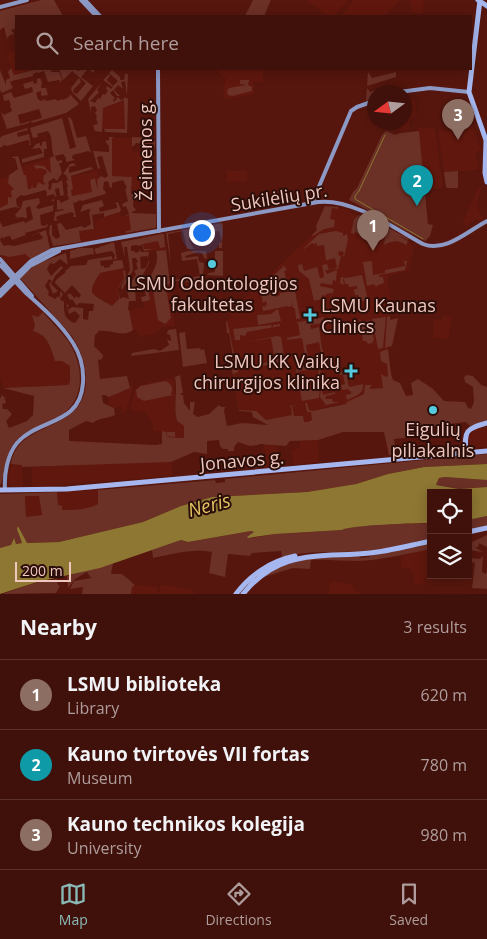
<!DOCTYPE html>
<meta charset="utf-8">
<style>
:root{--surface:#40100a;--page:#471913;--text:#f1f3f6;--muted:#ae9d9c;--line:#59302b;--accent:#8bbbb9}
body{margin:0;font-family:"Open Sans",sans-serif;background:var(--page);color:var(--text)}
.controls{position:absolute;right:15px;bottom:15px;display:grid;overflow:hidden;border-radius:0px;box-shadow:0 2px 12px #0003}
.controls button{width:45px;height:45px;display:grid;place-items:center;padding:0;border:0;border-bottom:1px solid var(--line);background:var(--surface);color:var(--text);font:25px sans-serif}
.compass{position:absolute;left:367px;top:85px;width:45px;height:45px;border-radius:50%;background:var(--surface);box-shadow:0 2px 12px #0003;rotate:255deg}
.scale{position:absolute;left:15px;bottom:12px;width:56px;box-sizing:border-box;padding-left:5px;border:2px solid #f0c7be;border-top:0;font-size:14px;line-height:18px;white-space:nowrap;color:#f0c7be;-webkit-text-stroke:4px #2a0e09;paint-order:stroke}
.you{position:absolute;left:201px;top:232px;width:18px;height:18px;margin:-12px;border:4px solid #fff;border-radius:50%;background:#1a73e8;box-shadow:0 0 0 8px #1a73e833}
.badge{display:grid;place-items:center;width:32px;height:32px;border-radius:50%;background:var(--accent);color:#fff;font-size:16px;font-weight:700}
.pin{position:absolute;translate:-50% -41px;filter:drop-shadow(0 1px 2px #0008)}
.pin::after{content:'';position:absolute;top:26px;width:18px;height:15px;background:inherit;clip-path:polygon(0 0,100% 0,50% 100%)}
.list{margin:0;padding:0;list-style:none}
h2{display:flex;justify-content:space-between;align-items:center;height:65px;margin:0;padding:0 20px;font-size:21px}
h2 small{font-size:16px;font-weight:400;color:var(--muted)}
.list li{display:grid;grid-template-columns:32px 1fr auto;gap:15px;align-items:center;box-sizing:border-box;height:70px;padding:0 20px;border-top:1px solid var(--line)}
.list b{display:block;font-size:19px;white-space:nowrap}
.list p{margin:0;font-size:16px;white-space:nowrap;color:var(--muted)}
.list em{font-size:16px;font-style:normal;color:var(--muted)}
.icon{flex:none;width:28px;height:28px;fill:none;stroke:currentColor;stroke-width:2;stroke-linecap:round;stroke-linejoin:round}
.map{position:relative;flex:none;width:487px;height:594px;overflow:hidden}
.search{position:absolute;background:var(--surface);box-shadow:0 2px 12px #0003;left:15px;right:15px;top:15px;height:55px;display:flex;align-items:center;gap:12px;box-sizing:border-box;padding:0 18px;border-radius:0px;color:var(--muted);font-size:19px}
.sheet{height:275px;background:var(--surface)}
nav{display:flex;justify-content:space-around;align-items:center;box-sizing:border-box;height:70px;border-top:1px solid var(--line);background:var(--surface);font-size:14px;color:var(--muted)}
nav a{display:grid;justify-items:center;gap:2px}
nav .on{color:var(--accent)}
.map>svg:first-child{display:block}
</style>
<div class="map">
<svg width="487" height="594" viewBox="0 0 487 594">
<rect width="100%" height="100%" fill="#56160d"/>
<path fill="#60170d" d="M306,0H348L336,15L337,16H327Z
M353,0H400L386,16H341Z
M408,0H424L423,13H413L411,3Z
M16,50V69H38L13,75L7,56L9,55L8,52Z
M214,69H263V82H253L254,94L224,99L223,92L226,78L222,77V74L218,73L219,69Z
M405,93L407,100L415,99L417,117L409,120V130L401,131L400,124H393V123L404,122Z
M125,100V130L102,129L103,108Z
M472,125L481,150L476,153L479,170L444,172L438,131L452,130V128H464Z
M418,128H435L443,188L425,190Z
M112,138H132V151L149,152V165H154L153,190H132V177L112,176Z
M50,158L55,177L48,178L43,187L28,191L21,167Z
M97,170L102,191L73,199L71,190L73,189L70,177Z
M227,171H247V181L227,182Z
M14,175L19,195L13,196L15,204L0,208V179Z
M481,186L477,207L484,219L478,222L477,219L465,226L463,221L478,188Z
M325,206L345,209L408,241L414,247L408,271L390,275L387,278L391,300L387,301L390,319L398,318L392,346L388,347L396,414L340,404L312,411V420L308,422L273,424L253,417L252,412L239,411L232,370L235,369L227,321L231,317L228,310V303L243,300L315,232Z
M120,212L121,216L131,215V234L82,243L79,231L95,229L94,221Z
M163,233L166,249L144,252L142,236Z
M50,249L31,258L15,271L0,255L5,256Z
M123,268L124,278L118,288L119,299L112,306L94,295L91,287L100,273Z
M170,284L175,326L162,327L154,334L140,337V334L137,335V330H133L129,310L144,307L143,301L150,300L148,289Z
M15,285L43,312L38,318L32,315L35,327L38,332L46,339L49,344L55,361H62L70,366V382L68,385L3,388L0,377V299Z
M442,316L452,317L448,339L433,338L434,319L442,320Z
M173,378L175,388V416L177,421L184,426V438L167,437L166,432L153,431V424L145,412L130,410L135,390L140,385Z
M131,386H133L127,409L121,415L122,406L114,408L108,404L109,397L126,390Z
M481,426L482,428L487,427V447L470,448L468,436L473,433V430Z
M318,440L319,462L293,465L291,450L300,448L299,441Z
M264,444L278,445L280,467L266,468Z
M162,461L171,462L173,476L32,487V467Z
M11,464L22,465L23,487H13L9,485L8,479Z
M98,490V504L92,508L76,511L62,510L58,505L57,492Z
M25,496H39L42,515L26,517Z
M431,549V575H437V578L435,577L434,579L424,578L423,585L414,583V573L410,569L401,568V556L411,553Z
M331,581L353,585L354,590L362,593L361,594H328Z
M135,585L157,587L158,594H131L132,587Z
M167,585L192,590L195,594H159L160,586Z"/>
<path fill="#6b3026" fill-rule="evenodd" d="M41,0H54L63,16H16V28L11,30L14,34L10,35L5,40L7,39L4,27L0,30V11Z
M253,0H271L264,16H245Z
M11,68L14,75L38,69H54L50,72H59L62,79L61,83L59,80L48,82L44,71L38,73L37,72L33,74V76L12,81L10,82L13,88L2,93L0,90V70L6,85V80L10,78L8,72Z
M59,69H75L78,71L84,69H92L94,71V73L88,69L81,77L93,86L81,101L72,92L71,88L79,78L81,82L74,89L73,92L77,94L86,83L72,71L63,80Z
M112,70L120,77V80H124L125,74H128L127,96L125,81L121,82L123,89L118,85L114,90L120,96H117L113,90L110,93L115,98L113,100L114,102L118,97L121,100L124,99V97L128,99L127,133L105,132L104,129H125L124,100L103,108L102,132L95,131L93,125L98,124L96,118L97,117L95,112L97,111L95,106L91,107V113L88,99L102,82L97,90L99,92L89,102L91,101L95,103L98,98L100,99L103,94L105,95L108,91L106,89L107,86L111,89L113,87L103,80L109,74L110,76L107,80L113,86L118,81L109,73Z
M368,72L372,78L396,72V77L367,86Z
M40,78L42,82L41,88H46L48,95L41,96V91L36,93L38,99L41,101L45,99L46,101L56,99L57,101L63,99V100L69,97L70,94L79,104L66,113L32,123L31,121L42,118L39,109L18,115L20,124L30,121L29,123L7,129L1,112L4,115L12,111L10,106L11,105L9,100L4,101L3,95L11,92L14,98L33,92L32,87L25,89L23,84L33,81L34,84L37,83V79Z
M240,80H249L248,85L252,87V91L232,96L228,95L227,91L229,88L246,85L240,84Z
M388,86L395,91L374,92V98L366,101L367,88L370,92Z
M69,117L72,120L77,138L86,136L91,153L88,151L73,155L72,158L75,160L66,162V158L63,154L55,156L57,161L62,160V163H59L62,173L57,181L54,178L48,182L49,186L48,187L49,190L51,189L52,183H57L62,180L64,195L60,196L59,188L55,189L56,195H58L55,197L54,194L46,196L47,192L45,190L24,196L21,195L16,199L17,206L21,208L23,201L39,198L40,203L36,207L38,209L53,205L54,202L51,200L54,199L53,211L40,215L41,225L44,226L48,224L47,227L25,233L26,235L12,240L10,236L5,237L4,239L3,237L0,239V222L3,227L24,221L25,223L33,219L30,206L26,208L27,218H25L23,217L15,218L17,217L15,215L21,208L15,207L0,211V208L8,204V197L12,198L11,191L14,189L8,183L9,175L18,169L15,158H12V157L18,156L24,175H26L28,189H31L32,185L33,188H36L38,182L44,185L45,183L43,181L44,175L47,173L46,170L40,168L36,169L34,165L44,166L50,173L51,172L50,158L54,156C50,147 54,139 48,131L37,134L38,137L33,138L30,128L62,118L70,149L76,147L68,118Z
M27,128L28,130L17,133L18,137L29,134L31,145H29L30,142L28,140L7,146L4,145L0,148V138L2,136Z
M386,131L395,135L401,133L419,131L428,224L433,225L430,236L425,241L349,200L353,192L357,188L382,135Z
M109,137H115L112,138V176L132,177L131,194H134L133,206L136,210L131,213L156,214V227L155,228L126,233V231L131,230L129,215L125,216L129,214L126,206L123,207L122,204L128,201L125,189L127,188L123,180L112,183V187L110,188L108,181L104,182L103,189L106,192L105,194L82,201L80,200L75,203L73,202L76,217H73L74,214L72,212L57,216L56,219L59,220L54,221L55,212L64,210L63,209L57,210V200H59L61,203L69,199L67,194L68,193L67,188L68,186L66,181L68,180L66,175L63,174L70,164L74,163L75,165H78L69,167V173L91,167L93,169L71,176L73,189L71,190L72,196L92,192L90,180L95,178L98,191L97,180L101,176L105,178L108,176L102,156L97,157L100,168L98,169L93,151L109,152V146L105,141L109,140Z
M132,137L152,138L155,141V149L153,145H150V148H148L149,146L146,144L136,143L134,146H132Z
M42,142L46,141L47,149H44V157L22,163V159L43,153L40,148L32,149L36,144L40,143V146L42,145Z
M458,171V188H448L446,187L444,172Z
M102,200L104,206L99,208L100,212L117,208V205L115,203L118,202L121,210L120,212L104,217V213L92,215L94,229L79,231L81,242L53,246L49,233L50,225H52V235L56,239L60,237L57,224L61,223L66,230L82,226L84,228L91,224L89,212L91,211L89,209L80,212L83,205Z
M325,206L338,207V209L332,208L330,219L335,220L334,227L324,229L313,236L312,235L317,230L316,226Z
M359,215L384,228L381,234L378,229H374L365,224L366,236L355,232L354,234L351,233L354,219Z
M221,223L223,224L222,248H219V243L222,242L219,231L212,232L213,236L210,235L209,232L206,234L205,228L207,226Z
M389,228L409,239L408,240L397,235L408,241L406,245C399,240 392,240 384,245L385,238Z
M189,229L190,236L189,240L194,249H187L183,231L168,234L171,265L166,233Z
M46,230L50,249L31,259L25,254L10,257L0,255V240L4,246L8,245L14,246L42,239L43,236H41L40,233L30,236Z
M336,231L343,233V236L347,234L348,239L344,257L343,256L344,252L339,251L338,255L341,256L338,269L325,270L327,274L337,270L336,281L333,280L332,285L321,283L320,286L334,289L333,293L326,294V296L322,295V299L314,301L309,279L299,271L298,265L302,264L304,271L317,267L320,278H323L324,275L322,265L327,264L329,270L337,268L335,258L327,260L326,261L324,245L317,246V243L314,244L312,243L304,249L306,257L304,248L319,234Z
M162,234H164L165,247L160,248L158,241L143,244L144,249H154L144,251L142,244L140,246L136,245L131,246V251H135V253L139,252L140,249L141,252H149L148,258L147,256L140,257L141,269L146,268L149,260V263L135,290L136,301H129L128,310H129L133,330C123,338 110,329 99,331L95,335L94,346L103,355L102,359L98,360L100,379L127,376L130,388L109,397L105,395H102L103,403L114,408L115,415C107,419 100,417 93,423L86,421L69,430V441L156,445L162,444V431L166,432L167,436V432H175V437L167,436V437L184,438V426L177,421C173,407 178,392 175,377L180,375L183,393H181V395H183L184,403L190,411V402H195L193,414L198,417L209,414L219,405L221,407H225L224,411L227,426L242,423L268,425L253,417L252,412L239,411L232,370L235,369L229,333H227L226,321H227L238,372L233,374L239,410L256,411L266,420L292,415L291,407L289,406L300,404L292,406L294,416H303L304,422H308L312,420L311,412H307L305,403H307L309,410L312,411L346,404L347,402L364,394L365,385H372L370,387V389L383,388L381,374L386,377L388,376L387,364L381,361L380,352L388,349L391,374L393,380L400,383L406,396L413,395L411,383L418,379L433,389L444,401L465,402L468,408L471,409L474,402L473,387L465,382L464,377L467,375L473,376L481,385L487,387V421L470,426L466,422L431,426L428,429L424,436L394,439L396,455H389L384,432H343L318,440L290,441L286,446L259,444L258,445L250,446L238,442L234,447V451H228V449H223L220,446L219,440L207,441V454L194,452L171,462L22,467V465L11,464C18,418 86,435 86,379C86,363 80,349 72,336L20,278L36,264L66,253L68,265L60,259L54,264L50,263L47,269L51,276L61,266L63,268L55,276L51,284L58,291L53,294L49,284L52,281L49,279L45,286L49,292L48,295L55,299L58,296L59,298L60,296V291L63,294L60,299L62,301H64C64,311 63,319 75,323L80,316L75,311L69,314L66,303L69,306L66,308L68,310L72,307L83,308V319L88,320L89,311H93L94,304L79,303L77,306L72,299L70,300L67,295L70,293L75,299L76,296L79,298L81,295L72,285L65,293L55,283L56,280L66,272L65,271L71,266L86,265L88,260L112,256V259H114L115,255L112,251L96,254L94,249L114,242L117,259L100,261L101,266H104V268L110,267V265L113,264V261L122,260L124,268L100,273C85,296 92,293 112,306L119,299L118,288L124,278L123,271L125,270L126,277L118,289L120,299L123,297L129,299L127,290L136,274L134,271L138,269L136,263L138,262L136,258H132L133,270L122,290L121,287L130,270L127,247H124L125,258L121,242Z
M80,248H93L94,255L92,254L70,259V251Z
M166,250L170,284L148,289L150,300L142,302L141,297L146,296C141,281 162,269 156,251Z
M188,251H206L207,258L205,259L202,253L199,252L185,256L186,258L198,256L199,262L204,263L203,275H201L202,283L175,281L174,290L173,276L174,280L200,276L197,259L182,261L181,253Z
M215,251H223V276L207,275L209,273L215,272Z
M372,261L373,275L385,273V270L405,266L404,261H407L405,270L379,275V277H383L384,283L378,285L376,287L374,284L367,286L363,262Z
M284,266L287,270L284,271L287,282H292L293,287L277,290L274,288L272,277Z
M362,275L368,300L356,302L355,298L359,297L358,295H355L354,289H357V286L349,287L348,284H345L344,279H343L344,285L340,283L341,277L346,278Z
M271,279L275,297L279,296L280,293L295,291L300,317L303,318L296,319L295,308H293L292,301V306L289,307L288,306L263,311L262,306L265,307L267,304L266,301L263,303L260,289Z
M159,288L163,289L167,293L171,318L165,324L158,320L153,290Z
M278,309L281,321L258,325L257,315L271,314Z
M43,312C51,322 61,331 68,341C85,366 86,402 57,418C42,426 25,429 14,443C4,456 7,472 0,486V399L2,395L6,399L3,400H5L6,403L2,404L3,409H7L12,414L6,421L9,428L27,421L33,415L34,396L3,388L68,385L70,382V366L62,361H55C51,348 48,335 33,331L35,325L32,315L38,317Z
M390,316V320L398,318L392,346L385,348L387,317Z
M324,317V323L310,325L311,329L319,327L322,349L323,350V359L309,362L322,358L319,342L306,345L308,355H305L302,338L287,340V338L300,335L298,323H294Z
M386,317L383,348L378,349L372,319Z
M359,319L363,322L370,320L374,340L372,343L368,344L366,341H363L362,335L365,334V332L362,333L361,327L364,326V324H360Z
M280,324V326L247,332L245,336L240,335V340H235L233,329L271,325L272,328L273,327V325Z
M176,329L179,350L131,356L132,353L154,349L160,351L169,345L167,339L170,341L171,340L170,335L167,334L168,330Z
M185,332L187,349L200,348L201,350L204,349L207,363L183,367L179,333Z
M277,336L281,337L285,361L254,368L256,365L275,360L271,338L242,343Z
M317,362H320L322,364L320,375H318L319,369L298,371L301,387L306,386L308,390L320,388L319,398L302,401L296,369L303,365L315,363L314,365L318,366Z
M347,371L348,384L350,387L363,384C364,395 355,396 347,400L346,395L351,394V391H349V389L342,390L341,385L345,384L343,375H340L339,372Z
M165,381C171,383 174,388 171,394L173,395L144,401L137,397L136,390L141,386Z
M331,381L333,387L322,390L323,395L335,392V394L326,396L325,399H332L333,402H340L326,405L320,397L321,389L326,387L325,382Z
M487,454V464L424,467L388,474L356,484L307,492L212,497L181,506L143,522L59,542L26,543L19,527L18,532L22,543L16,544L13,539L11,546L0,548V494L57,492L58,505L62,506V510C75,510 86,510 98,504V490L215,480L216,483L225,482V479ZM25,496H39L42,515L26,517Z
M445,477L487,480V487L459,489L436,485L439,478Z
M487,516V526L468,530V520Z
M431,523L429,525H431V538C413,542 396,548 378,550C346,554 314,549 282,557L281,551L252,553L250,556L228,554L225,577L209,573L212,552C193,548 172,554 153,558L152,550L181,540L188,542L251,531L254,532L251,538L275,534L342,530C353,524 414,524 431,523Z
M487,535V547L479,543L478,547H476V548L483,552L468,550L470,543Z
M431,543V549C406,554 383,560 357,561C342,561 326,559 311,560L310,569L293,568L264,577C290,555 327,558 359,556L360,558L370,557V556Z
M481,557H483L482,572L486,574L487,570V589L472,588L475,563L469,561L470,558L481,559Z
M113,563L111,574H122L135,585L132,587L131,594H82L83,587L70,589L74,581L91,578L87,572L75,579L68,588L67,576Z
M57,579L58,585L60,586L56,593L2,594L37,582Z"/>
<path fill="#8e7733" d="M487,464V480L445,477L439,478L436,485L459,489L487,487V516L468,520V493H431V523C416,523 351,525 342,530L275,534L248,538L247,537L254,532L251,531L188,542L181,540L100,568L37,582L0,594V548L11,545L14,538L16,544L22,543L17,529L18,526L27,543L59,542L143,522L181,506L212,497L307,492L356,484L388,474L424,467Z"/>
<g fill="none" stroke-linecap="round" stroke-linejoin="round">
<path stroke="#8e7733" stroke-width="1" d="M385,135L359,191L355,196V199L423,239"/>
<path stroke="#8c99c5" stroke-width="4" d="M81,0L96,16
M85,0L100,16
M0,7L27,0
M158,69L159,231
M399,92L430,88L469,92
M312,203L351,111L357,107L374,101
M0,259L32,296
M0,265C9,274 17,284 26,293C42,307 61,324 73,343C80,354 84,369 83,383C80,426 39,418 17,443C7,455 4,475 5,490
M0,291L31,261L52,250L318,202C352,198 394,228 423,244C445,253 468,231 487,221
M0,296L30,266L59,251"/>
<path stroke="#a5b7ee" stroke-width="5" d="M478,0L487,6
M480,0L469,92L487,143
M486,141L485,173L487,182
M466,453C464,430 466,429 487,423
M0,490L67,489L487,451
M468,532L487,528
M236,594C250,575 271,561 295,556
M243,594C280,548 319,558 370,553C390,551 411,545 431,541"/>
</g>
<g fill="#55cadf" stroke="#2a0e09" stroke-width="2">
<circle cx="212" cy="264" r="5"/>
<path d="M307.5 307.5h5v5h5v5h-5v5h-5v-5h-5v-5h5z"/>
<path d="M348.5 363.5h5v5h5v5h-5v5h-5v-5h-5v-5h5z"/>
<circle cx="433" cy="410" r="5"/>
</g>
<g text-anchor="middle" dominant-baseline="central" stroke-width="4" stroke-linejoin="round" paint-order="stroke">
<g font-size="18" fill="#f0c7be" stroke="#2a0e09">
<text transform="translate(145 150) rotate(-90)">Žeimenos g.</text>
<text transform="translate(279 197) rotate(-9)">Sukilėlių pr.</text>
<text transform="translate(242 460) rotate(-5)">Jonavos g.</text>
</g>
<g font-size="18" fill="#f0c7be" stroke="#2a0e09">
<text x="212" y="283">LSMU Odontologijos<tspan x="212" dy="21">fakultetas</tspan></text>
<text x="321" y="305" text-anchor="start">LSMU Kaunas<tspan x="321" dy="21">Clinics</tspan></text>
<text x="340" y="361" text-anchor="end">LSMU KK Vaikų<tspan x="340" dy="21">chirurgijos klinika</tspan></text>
<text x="433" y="429">Eigulių<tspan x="433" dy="21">piliakalnis</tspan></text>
</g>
<g font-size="19" font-style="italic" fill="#e3c362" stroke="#2a0e09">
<text transform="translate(209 505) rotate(-15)">Neris</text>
</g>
</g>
</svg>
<div class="controls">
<button><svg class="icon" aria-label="locate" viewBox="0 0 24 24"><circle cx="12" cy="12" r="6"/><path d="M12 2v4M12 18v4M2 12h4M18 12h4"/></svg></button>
<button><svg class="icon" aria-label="layers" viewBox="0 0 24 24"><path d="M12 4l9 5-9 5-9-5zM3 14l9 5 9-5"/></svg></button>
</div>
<svg class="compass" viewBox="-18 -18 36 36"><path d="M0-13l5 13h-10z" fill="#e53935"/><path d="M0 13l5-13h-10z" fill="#ae9d9c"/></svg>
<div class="scale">200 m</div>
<div class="you"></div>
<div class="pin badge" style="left:373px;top:251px;background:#8d6e63">1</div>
<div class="pin badge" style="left:417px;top:206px;background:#0f9aa8">2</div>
<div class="pin badge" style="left:458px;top:140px;background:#8d6e63">3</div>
<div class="search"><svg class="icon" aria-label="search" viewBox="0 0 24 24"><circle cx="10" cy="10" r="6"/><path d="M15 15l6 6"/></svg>Search here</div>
</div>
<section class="sheet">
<h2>Nearby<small>3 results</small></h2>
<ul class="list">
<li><span class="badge" style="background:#8d6e63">1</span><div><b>LSMU biblioteka</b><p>Library</p></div><em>620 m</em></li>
<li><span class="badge" style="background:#0f9aa8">2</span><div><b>Kauno tvirtovės VII fortas</b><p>Museum</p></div><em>780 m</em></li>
<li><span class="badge" style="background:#8d6e63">3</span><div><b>Kauno technikos kolegija</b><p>University</p></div><em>980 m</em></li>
</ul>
</section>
<nav>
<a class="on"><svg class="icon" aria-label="map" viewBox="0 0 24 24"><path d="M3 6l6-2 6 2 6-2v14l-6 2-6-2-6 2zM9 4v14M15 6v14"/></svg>Map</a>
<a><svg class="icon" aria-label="directions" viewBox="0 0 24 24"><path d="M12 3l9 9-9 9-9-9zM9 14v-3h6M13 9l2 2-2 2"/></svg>Directions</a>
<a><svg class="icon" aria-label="saved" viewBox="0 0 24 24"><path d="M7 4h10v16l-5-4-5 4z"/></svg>Saved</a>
</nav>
